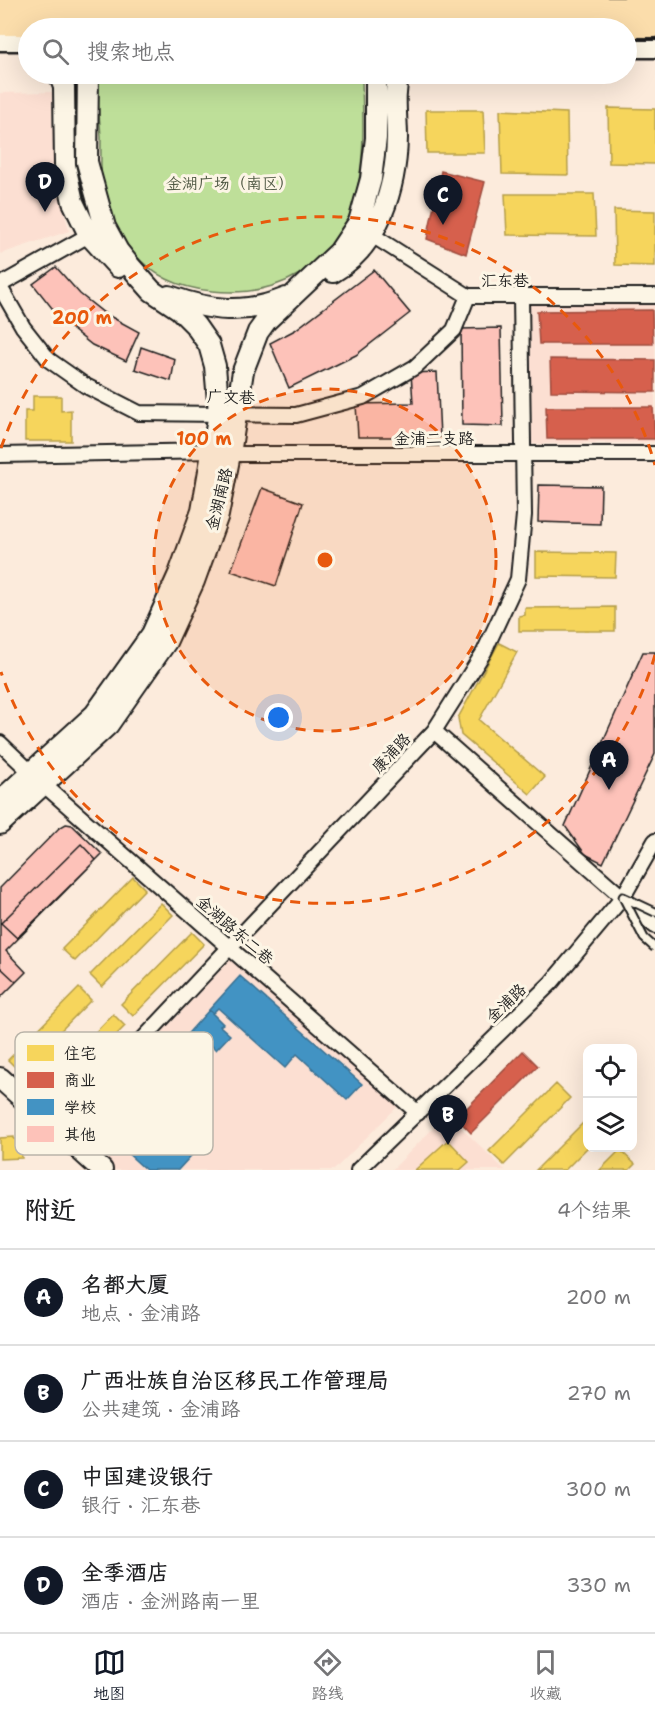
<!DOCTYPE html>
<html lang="zh">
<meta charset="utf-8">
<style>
:root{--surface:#fff;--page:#f2f2f2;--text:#202124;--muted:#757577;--line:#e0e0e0;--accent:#111827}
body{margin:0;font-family:"Shantell Sans","LXGW WenKai TC",sans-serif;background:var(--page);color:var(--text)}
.controls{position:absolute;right:18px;bottom:18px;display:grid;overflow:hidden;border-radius:12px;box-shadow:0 6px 24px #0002}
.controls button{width:54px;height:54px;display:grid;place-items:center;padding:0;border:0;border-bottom:2px solid var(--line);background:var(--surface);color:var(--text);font:30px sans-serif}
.you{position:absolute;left:279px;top:718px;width:21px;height:21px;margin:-15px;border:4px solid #fff;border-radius:50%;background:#1a73e8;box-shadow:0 0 0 9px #1a73e833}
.badge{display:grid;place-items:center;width:39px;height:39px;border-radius:50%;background:var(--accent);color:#fff;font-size:20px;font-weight:700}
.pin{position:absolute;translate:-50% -50px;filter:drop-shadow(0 2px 3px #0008)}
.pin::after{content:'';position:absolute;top:32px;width:21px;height:18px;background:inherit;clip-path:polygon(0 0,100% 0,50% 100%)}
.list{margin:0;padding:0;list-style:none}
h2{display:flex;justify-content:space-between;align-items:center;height:78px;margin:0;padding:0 24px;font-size:26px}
h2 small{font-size:20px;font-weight:400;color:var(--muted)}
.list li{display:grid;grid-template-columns:39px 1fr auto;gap:18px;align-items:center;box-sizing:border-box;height:96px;padding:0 24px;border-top:2px solid var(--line)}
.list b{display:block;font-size:22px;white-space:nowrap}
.list p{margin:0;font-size:20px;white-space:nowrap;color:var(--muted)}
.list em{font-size:20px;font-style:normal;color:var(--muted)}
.icon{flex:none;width:33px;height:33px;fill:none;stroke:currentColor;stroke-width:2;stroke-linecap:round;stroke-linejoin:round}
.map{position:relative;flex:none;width:655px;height:1170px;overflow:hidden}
.search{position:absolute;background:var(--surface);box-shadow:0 6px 24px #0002;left:18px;right:18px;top:18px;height:66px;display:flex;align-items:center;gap:15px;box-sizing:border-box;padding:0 21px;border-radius:33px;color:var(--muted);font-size:22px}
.sheet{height:462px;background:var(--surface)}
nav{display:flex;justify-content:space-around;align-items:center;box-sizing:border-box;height:84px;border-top:2px solid var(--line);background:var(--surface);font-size:16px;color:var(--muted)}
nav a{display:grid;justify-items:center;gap:3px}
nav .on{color:var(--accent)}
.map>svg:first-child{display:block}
</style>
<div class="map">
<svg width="655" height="1170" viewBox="0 0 655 1170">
<rect width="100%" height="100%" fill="#fcebdc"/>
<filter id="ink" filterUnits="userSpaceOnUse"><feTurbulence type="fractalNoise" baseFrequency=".0167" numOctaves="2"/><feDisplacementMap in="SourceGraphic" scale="12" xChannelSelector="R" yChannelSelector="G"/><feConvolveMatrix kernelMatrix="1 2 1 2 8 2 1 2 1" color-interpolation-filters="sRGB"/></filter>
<g filter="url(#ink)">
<path fill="#fcdfd2" d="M52,92L54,169L69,231L0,254V93Z
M655,304V442L532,444L530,305Z
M230,960L398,1106L334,1170H114L70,1130Z
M447,1114L505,1170H392Z"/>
<path fill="#bedf99" stroke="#6d7e5a" stroke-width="1.5" d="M99,74H360L362,79C363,121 366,164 353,205C333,268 276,298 212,291C180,288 153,277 133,252C119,236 107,212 103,191C100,174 101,154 101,137C100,117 95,93 99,74Z"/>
<path fill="#f6d55c" stroke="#b59e49" stroke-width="1.5" d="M608,108L655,109V164L609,163Z
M426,110H483L485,153H427Z
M500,110L567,113L568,175L502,174Z
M505,194H594L596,236L507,235Z
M614,210L655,211V266L615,265Z
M33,396H61V411L71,410V441H25V411H33Z
M536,552L616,553L615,577L536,576Z
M615,607V631H519V616L525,615V608Z
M499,643L517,652L479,720L545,777L530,794L461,735L458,718Z
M133,877L145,889L75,961L62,949Z
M161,903L173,915L102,987L90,975Z
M192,932L204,944L133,1016L121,1004Z
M79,988L91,1000L20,1072L8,1060Z
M113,1014L125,1026L54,1098L42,1087Z
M556,1084L570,1098L504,1165L489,1151Z
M588,1118V1147L565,1170H536Z
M14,1137V1139H21L22,1158L0,1159V1138Z
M448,1140L469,1162L460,1170H415Z
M620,1150L635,1164L629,1170H600Z"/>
<path fill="#d6604d" stroke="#9e4c3e" stroke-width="1.5" d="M441,171L485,182L466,254L427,239Z
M652,310L653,344H539L537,311Z
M550,359L655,360V392L551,391Z
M546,407H653L655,439H547Z
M523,1051L538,1066L471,1133L457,1118Z"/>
<path fill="#4393c3" stroke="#376f91" stroke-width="1.5" d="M240,976L362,1084L347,1100L297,1054L285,1068L218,1008L213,1013L209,1010Z
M209,1010L223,1024L220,1026L230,1035L216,1050L205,1039L167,1079L175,1087L167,1095L158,1086L155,1089L144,1079L172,1050L168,1047L177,1037L181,1041Z
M128,1081L200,1146L178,1170H146L92,1121Z"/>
<path fill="#fdc2b9" stroke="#1c1c1c" stroke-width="1.5" d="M56,267L80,294L104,313L139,332L126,361L92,345L63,322L33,284Z
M374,270L410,313L356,355L289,388L270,343L295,330Z
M501,328L503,426L462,425L461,329Z
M141,347L175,359L171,381L135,369Z
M437,372L440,437H358L356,404L413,403L411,373Z
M539,485L601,486L600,524L538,522Z
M262,488L303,503L276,586L231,571Z
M643,652H655V754L603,863L585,854L565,826Z
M66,824L72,825L102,854L6,951L26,972L0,998V888L59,828Z
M81,844L96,860L17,938L1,923Z
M0,967L16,982L0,998Z"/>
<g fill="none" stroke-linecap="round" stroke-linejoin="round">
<g stroke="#1c1c1c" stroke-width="18">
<path id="minor" d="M372,235L468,296H655
M0,285L89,235
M0,287L23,327L49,360L86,386L139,413L296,415L363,397L415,367L454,330L468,296
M0,455L214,451L230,454H655
M434,731L655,926
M0,743L43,784L418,1113
M57,1130L434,731L484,652L518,579L524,515L521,296
M358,1170L551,983L623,897L655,841"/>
</g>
<g stroke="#1c1c1c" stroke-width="21">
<path id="tertiary" d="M0,42H28
M626,49H655"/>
</g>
<g stroke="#1c1c1c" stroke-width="24">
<path id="secondary" d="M2,24L28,41
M59,74L64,87L65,165L73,202L89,235L118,267
M333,272C379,246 396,187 397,138C397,116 393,95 399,74
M169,296C211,311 244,315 286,298
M0,801L95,714L152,634L179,574L202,511L219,413L215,366L209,345L195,325L179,309L152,291L130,266L118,251L105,227L87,162L88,74
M0,824L108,725L166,642L194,581L218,515L230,454L243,371L258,332L266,321L339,252L359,222L371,179L376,138V74
M0,1078L102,1170"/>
</g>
<g stroke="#1c1c1c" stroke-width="27">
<path id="trunk" d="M0,7L655,9
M0,24L655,26"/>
</g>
<use href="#minor" stroke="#fcf5e5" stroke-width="14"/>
<use href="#tertiary" stroke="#fcf5e5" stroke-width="16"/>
<use href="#secondary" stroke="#fcf5e5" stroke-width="20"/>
<use href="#trunk" stroke="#fbddab" stroke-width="22"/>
<g stroke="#1c1c1c" stroke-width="11" stroke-linecap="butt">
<path id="service-bridge" d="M655,912L623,897L644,938L655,948"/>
</g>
<use href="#service-bridge" stroke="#fcf5e5" stroke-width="7"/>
</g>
</g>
<circle cx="325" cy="560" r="171" fill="#e8590c" fill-opacity=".12"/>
<g fill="none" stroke="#e8590c" stroke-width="3" stroke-dasharray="10 8">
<circle cx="325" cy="560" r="171"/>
<path d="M655 655A343 343 0 0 1 1 672M1 448A343 343 0 0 1 655 465"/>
</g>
<g text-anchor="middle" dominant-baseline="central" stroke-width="6" stroke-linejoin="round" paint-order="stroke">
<g font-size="16" fill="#4d5642" stroke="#fcf5e5">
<text x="230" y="183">金湖广场（南区）</text>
</g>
<g font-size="16" fill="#1c1c1c" stroke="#fcf5e5">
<text x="505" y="280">汇东巷</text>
<text transform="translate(231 397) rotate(2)">广文巷</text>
<text x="434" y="438">金浦二支路</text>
<text transform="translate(219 499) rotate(-76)">金湖南路</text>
<text transform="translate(391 753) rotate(-47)">康浦路</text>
<text transform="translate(235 930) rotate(41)">金湖路东二巷</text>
<text transform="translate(506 1003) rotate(-44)">金浦路</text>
</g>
</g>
<rect x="15" y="1032" width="198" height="123" rx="9" fill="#fcf5e5" stroke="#b9b4a9" stroke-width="1.5"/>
<rect x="27" y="1045" width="27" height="16" fill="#f6d55c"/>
<rect x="27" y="1072" width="27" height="16" fill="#d6604d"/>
<rect x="27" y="1099" width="27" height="16" fill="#4393c3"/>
<rect x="27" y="1126" width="27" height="16" fill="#fdc2b9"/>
<g font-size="16" fill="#1c1c1c">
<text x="64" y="1059">住宅</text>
<text x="64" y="1086">商业</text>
<text x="64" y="1113">学校</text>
<text x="64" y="1140">其他</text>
</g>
<circle cx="325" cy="560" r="9" fill="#e8590c" stroke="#fcf5e5" stroke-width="3"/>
<g font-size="18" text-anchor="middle" font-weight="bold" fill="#e8590c" stroke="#fcf5e5" stroke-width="6" stroke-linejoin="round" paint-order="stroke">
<text x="82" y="324">200 m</text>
<text x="204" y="445">100 m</text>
</g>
</svg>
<div class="controls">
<button><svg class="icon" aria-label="locate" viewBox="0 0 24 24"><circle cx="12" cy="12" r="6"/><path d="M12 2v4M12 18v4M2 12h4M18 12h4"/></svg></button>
<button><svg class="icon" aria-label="layers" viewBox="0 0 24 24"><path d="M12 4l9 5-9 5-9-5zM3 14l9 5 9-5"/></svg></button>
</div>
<div class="you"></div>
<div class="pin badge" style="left:609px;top:790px">A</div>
<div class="pin badge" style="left:448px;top:1145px">B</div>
<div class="pin badge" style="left:443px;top:225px">C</div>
<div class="pin badge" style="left:45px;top:212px">D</div>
<div class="search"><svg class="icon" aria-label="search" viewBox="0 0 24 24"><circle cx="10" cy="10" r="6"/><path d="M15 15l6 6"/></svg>搜索地点</div>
</div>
<section class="sheet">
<h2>附近<small>4个结果</small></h2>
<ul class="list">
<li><span class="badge">A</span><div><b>名都大厦</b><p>地点 · 金浦路</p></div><em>200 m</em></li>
<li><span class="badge">B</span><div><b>广西壮族自治区移民工作管理局</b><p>公共建筑 · 金浦路</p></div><em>270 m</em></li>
<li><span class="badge">C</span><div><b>中国建设银行</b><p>银行 · 汇东巷</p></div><em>300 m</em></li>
<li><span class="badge">D</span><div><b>全季酒店</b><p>酒店 · 金洲路南一里</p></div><em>330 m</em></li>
</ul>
</section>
<nav>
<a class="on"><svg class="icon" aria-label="map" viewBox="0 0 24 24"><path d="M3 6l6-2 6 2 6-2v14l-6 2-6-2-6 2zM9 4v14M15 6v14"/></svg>地图</a>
<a><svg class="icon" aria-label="directions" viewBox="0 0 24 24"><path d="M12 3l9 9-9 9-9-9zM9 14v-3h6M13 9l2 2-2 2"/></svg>路线</a>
<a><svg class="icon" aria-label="saved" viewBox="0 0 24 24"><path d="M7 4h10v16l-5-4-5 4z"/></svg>收藏</a>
</nav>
